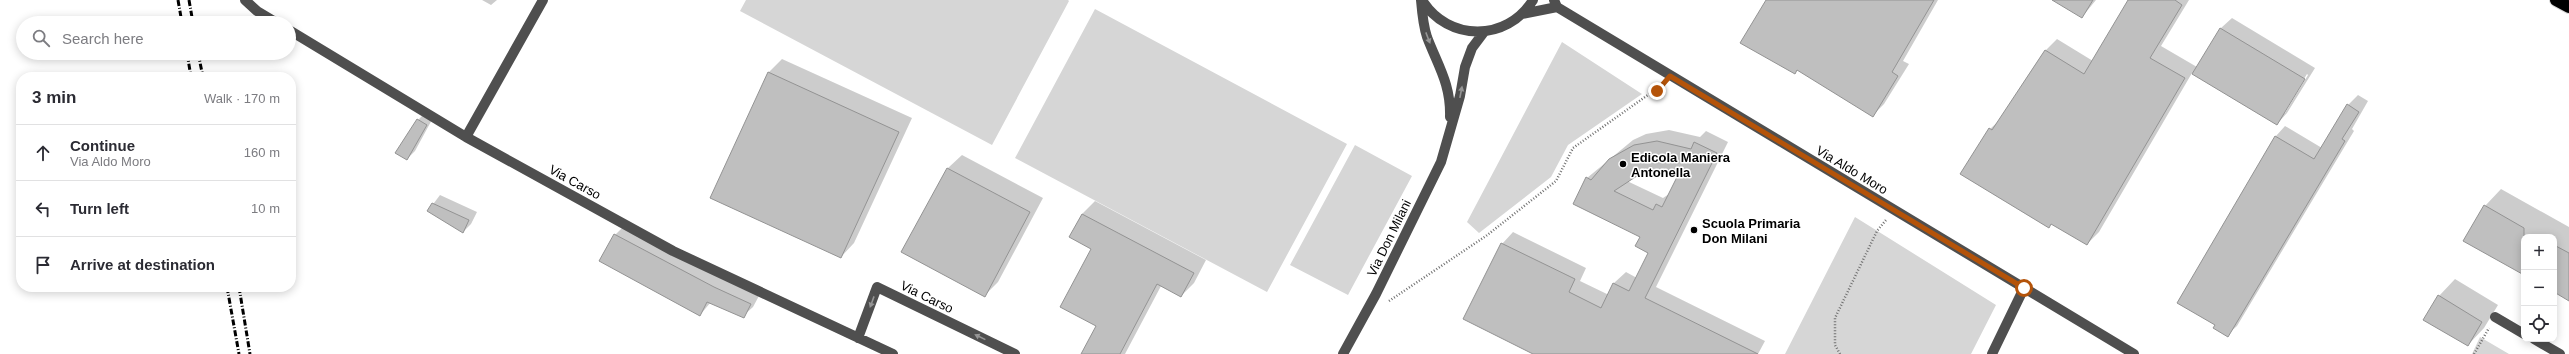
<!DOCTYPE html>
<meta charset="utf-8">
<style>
:root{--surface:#fff;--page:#f2f2f3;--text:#2b2b33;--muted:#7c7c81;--line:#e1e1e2}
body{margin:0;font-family:Arial,sans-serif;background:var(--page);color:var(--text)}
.controls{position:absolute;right:12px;bottom:12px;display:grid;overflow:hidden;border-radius:8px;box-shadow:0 2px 10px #0003}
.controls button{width:36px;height:36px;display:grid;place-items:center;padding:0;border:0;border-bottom:1px solid var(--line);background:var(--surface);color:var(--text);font:20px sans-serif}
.stop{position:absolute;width:12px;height:12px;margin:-9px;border:3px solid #b45309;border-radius:50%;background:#fff}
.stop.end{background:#b45309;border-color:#fff;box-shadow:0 1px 4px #0008}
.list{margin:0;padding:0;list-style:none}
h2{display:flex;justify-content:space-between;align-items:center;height:52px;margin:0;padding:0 16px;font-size:17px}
h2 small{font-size:13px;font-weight:400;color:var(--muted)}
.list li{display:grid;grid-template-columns:26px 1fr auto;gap:12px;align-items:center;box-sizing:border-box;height:56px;padding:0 16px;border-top:1px solid var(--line)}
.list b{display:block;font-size:15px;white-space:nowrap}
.list p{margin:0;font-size:13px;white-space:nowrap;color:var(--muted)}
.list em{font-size:13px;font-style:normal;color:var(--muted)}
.icon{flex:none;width:22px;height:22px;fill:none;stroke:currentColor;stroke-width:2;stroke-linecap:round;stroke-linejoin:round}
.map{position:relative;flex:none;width:2569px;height:354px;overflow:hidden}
.search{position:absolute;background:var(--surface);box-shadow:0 2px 10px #0003;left:16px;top:16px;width:280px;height:44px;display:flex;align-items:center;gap:10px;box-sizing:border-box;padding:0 14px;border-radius:22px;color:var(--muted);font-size:15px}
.panel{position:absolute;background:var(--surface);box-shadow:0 2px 10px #0003;left:16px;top:72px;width:280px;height:220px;border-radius:16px}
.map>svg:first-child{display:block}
</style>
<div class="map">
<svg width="2569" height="354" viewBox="0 0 2569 354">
<rect width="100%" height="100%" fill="#fff"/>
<path fill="#d6d6d6" d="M746,0H1068L1069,1L992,145L740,11Z
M1095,9L1347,144L1267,292L1015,158Z
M1562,42L1642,94L1568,145L1551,177L1479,233L1467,222Z
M1355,145L1412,176L1348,295L1290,265Z
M1855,217L1996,305L1971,354H1785Z
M2480,337L2509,354H2472Z"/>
<path fill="#0003" fill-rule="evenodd" d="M482,0H497L491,5Z
M1768,0H1938L1903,61L1909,64L1884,104L1873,115L1798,69L1795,73Z
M2053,0H2096L2082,17Z
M2130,0H2189L2161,46L2197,67L2221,28L2232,18L2315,68L2287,113L2277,124L2192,73L2099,232L2087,244L1990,129L2002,118L2046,50L2057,39L2093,61ZM2307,74L2308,75L2285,113H2283Z
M782,59L912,118L854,243L841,257L768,73Z
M2358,95L2368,101L2352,129L2354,131L2237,326L2227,335L2216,325L2178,302L2276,136L2285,126L2322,148L2348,105Z
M426,112L434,116L415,151L407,159L397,153L418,120Z
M1669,130L1700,137L1706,131L1728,142L1656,287L1765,341L1758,354H1536L1502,244L1513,232L1586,268L1580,281L1609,295L1614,283L1626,272L1637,278L1649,252L1641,236L1587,178L1633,140L1646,134ZM1682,168L1669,194L1663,198L1627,181L1652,169Z
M962,155L1043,198L998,282L984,296L903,252L948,168Z
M2501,189L2569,227V300L2554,291V237H2524V274L2485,206Z
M440,195L477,212L471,224L463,232L428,211Z
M1095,201L1206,260L1194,283L1181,296L1161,286L1125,354H1082L1097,326L1093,249L1070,237L1082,214Z
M625,225L760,294L753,307L743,316L711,302L700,315L615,235Z
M2455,279L2498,305L2484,328L2468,345L2439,296Z"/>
<path fill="#bfbfbf" stroke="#939393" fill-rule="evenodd" d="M1766,0H1934L1892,72L1898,76L1873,117L1797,70L1795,74L1740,43Z
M2052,0H2093L2082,18Z
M2128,0H2175L2182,5L2150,58L2185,78L2087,245L2051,224L2049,228L1960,174L1989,128L1992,130L2045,50L2084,74Z
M2220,28L2305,79L2277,125L2192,74Z
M768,72L899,132L841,258L710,198Z
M2347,104L2359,112L2342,139L2345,141L2228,337L2213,328L2215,325L2177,303L2275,136L2314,159Z
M417,119L427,125L407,160L395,153Z
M1657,141L1691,149L1694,142L1717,153L1645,298L1758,354H1533L1463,319L1501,243L1575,279L1569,292L1601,308L1613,283L1629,291L1648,253L1635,246L1640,237L1573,204L1586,177L1591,180L1609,159L1634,145ZM1681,169L1662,207L1656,204L1653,210L1614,191L1643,172Z
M947,168L1030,212L985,297L901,252Z
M432,203L469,220L463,233L427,211Z
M2484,205L2524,228V275L2463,241Z
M1082,214L1194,273L1181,297L1157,284L1120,354H1081L1096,326L1060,307L1091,249L1069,237Z
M614,234L714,287L751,304L744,318L707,302L700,316L599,261Z
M2554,245L2569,253V301L2554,292Z
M2438,295L2482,322L2468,346L2423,320Z"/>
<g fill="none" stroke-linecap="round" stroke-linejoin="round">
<g stroke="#dbdbdb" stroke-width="14">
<path id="highway" d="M2556,0L2569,7"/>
</g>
<path stroke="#717171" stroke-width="2.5" stroke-dasharray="1 2" stroke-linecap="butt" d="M1389,301L1486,236L1556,181L1573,148L1662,85
M1840,354L1835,345V318L1877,231L1886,220
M2474,354L2489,328"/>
<path stroke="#4f4f4f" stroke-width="10" d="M245,0L257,11L277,23
M1421,0C1422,12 1423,25 1427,37C1438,66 1451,84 1450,117
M1422,0C1448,42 1507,42 1533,0
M1554,0L1557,7L2134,354
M1522,14L1557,7
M289,30L466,137L673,251L893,354
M466,137L543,0
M2495,317L2524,334
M858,338L877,287L1015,354
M2534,339L2560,354
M1343,354L1376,294L1441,162L1460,96L1465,67L1472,48L1484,32
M1992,354L2024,288"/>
<use href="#highway" stroke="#000" stroke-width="12"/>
<path stroke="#000" stroke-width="3" stroke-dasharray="6 2 1 2" stroke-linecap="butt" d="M178,0L182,23
M189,0L193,23
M187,53L191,77
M198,53L203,77
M227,287L239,354
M239,287L250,354"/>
</g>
<defs><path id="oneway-solid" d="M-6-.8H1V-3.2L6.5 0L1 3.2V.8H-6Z"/></defs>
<g fill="#959595">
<use href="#oneway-solid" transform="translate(1428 38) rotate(69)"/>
<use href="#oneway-solid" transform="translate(1461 92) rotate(-79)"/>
<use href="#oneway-solid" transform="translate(872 302) rotate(110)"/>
<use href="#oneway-solid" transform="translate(980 337) rotate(-154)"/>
</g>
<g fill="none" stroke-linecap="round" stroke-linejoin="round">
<path stroke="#b45309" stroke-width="5" d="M1657,91L1670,76L2024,288"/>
</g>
<g fill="#000" stroke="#fff" stroke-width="1.5">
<circle cx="1623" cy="164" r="4"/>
<circle cx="1694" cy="230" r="4"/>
</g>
<g text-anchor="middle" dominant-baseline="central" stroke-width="3" stroke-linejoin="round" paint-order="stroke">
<g font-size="13" font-weight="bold" fill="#000" stroke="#fff" text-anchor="start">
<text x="1631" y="157">Edicola Maniera<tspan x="1631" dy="15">Antonella</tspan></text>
<text x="1702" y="223">Scuola Primaria<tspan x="1702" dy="15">Don Milani</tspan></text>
</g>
<g font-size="13" fill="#000" stroke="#fff">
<text transform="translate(1852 170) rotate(31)">Via Aldo Moro</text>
<text transform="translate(575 182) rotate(29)">Via Carso</text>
<text transform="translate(1389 238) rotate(-64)">Via Don Milani</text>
<text transform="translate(927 297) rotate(26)">Via Carso</text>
</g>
</g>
</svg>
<div class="controls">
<button>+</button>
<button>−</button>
<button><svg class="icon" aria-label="locate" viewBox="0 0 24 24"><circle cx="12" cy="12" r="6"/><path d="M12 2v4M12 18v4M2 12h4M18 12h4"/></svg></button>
</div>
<div class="stop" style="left:2024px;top:288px"></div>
<div class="stop end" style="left:1657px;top:91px"></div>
<div class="search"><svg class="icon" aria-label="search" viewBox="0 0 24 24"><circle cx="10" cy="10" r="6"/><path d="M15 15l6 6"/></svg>Search here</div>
<section class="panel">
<h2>3 min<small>Walk · 170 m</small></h2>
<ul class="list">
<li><svg class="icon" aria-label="ahead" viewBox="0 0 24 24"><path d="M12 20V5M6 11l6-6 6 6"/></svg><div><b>Continue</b><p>Via Aldo Moro</p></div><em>160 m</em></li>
<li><svg class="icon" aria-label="left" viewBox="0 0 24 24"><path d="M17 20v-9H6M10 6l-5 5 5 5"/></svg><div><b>Turn left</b></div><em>10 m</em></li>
<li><svg class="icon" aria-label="arrive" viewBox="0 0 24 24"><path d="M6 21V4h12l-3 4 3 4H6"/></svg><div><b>Arrive at destination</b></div></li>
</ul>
</section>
</div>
